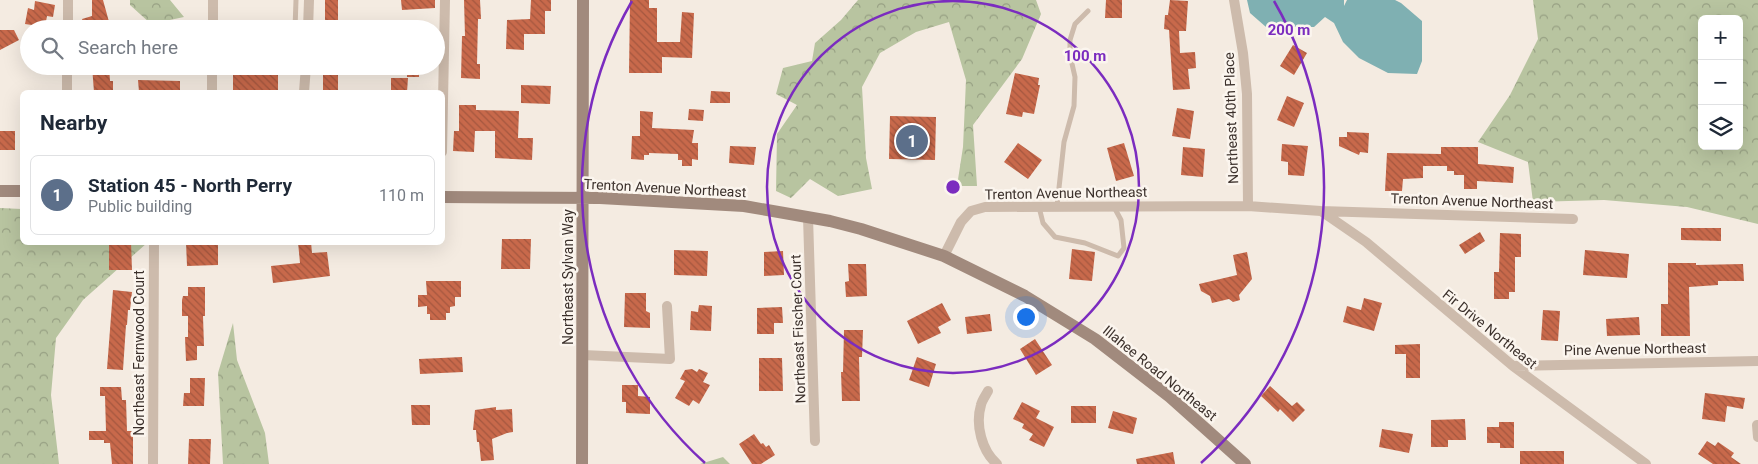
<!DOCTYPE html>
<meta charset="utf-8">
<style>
:root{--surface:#fff;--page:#f2f2f3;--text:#1f2937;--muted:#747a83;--line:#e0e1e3;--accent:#1f5a5e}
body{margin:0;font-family:Roboto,sans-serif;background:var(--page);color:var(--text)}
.controls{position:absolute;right:15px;top:15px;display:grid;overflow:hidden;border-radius:8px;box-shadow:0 5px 20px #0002}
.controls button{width:45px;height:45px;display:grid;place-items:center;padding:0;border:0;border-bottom:1px solid var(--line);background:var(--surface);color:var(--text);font:25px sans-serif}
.you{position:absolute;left:1025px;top:316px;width:18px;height:18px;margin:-12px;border:4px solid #fff;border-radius:50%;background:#1a73e8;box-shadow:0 0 0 8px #1a73e833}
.badge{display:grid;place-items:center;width:32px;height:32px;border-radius:50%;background:var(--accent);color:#fff;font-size:16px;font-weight:700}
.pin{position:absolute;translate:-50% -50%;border:2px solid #fff;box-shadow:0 1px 5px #0006}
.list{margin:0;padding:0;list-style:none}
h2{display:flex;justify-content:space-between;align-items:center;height:65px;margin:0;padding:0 20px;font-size:21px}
h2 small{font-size:16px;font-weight:400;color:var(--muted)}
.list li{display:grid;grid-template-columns:32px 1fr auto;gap:15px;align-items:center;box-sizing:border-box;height:80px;margin:0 10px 10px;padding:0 10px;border:1px solid var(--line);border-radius:8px}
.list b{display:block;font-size:19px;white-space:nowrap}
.list p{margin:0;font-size:16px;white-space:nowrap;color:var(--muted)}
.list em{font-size:16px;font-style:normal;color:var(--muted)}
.icon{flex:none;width:28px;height:28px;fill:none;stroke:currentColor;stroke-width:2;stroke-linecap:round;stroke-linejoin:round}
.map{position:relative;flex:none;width:1758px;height:464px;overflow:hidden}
.search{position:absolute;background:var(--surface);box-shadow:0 5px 20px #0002;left:20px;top:20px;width:425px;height:55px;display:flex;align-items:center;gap:12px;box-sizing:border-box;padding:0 18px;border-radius:28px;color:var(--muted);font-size:19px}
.panel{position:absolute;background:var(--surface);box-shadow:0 5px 20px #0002;left:20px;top:90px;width:425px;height:155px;border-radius:8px}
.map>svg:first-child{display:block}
</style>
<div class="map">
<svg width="1758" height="464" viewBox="0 0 1758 464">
<defs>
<pattern id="forest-crowns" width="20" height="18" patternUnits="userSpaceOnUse" patternTransform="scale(1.25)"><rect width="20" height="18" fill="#b8c4a0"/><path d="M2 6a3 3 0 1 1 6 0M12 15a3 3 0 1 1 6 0" fill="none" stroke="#97a083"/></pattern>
<pattern id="building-back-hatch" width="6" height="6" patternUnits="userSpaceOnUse" patternTransform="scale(1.25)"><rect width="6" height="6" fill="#c8694b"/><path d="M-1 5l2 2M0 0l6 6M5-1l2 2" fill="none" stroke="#a4573f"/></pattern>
</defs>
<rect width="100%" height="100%" fill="#f4ebe1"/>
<path fill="url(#forest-crowns)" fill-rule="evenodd" d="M130,0H170L184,17L151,24L130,5Z
M858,0H1036L1041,14L1022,59L973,125L977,186H957L963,147L966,80L949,22L916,32L880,53L862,87L866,158L872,189L838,196L810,179L791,198L776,191L777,134L797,105L776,94L783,68L812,61L815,43L841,20Z
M1533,0H1758V224L1687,207L1604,200L1533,202L1528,162L1478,142L1510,95L1538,39ZM1702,19H1739V146H1702Z
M0,208L22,209V242L147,243L83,300L56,338L51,395L59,464H0Z
M233,323L237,360L265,433L269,464H223L218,373Z
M723,457L730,464H700Z"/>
<path fill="#7fb0b2" d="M1247,0H1344V6L1347,0H1395L1401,3L1422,21V61L1417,74L1388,73L1359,58L1343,42L1334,23L1325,17L1314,27H1266L1250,13Z"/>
<path fill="url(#building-back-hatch)" d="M92,0H103L111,29H85L82,19L92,16Z
M325,0H338V20L325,21Z
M401,0H435V8L402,10Z
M464,0H480L481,19H478L477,64H480V79L461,78L462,36H465Z
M531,0H551V11H545V34H524V50L506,49L507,20L530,19Z
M630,0H649V8H657V42H680L682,12L694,13L692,58L662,57V73H629Z
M1106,0H1122V18H1105Z
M1170,0L1188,1L1186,31H1179L1180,53L1195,52L1196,68L1188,69L1190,89L1173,90L1169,30L1164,29L1165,15H1168Z
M35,1L55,5L53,17L47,16L45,27L25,24L28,8L34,10Z
M0,30H14L19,40L0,50Z
M1293,45L1307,53L1294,75L1280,66Z
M92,66H109L110,81H113V92H94Z
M256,66H269V74H278V92H233V69H256Z
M323,66H338V92H323Z
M407,66H419V77H407Z
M1015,73L1039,78L1038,85H1040L1034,114L1023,112L1022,117L1006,114Z
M391,78H408L407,92H391Z
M138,80L180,81V92H139Z
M521,85L551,86L550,104L521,103Z
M711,91L730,92V103H710Z
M1287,96L1304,103L1294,127L1277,120Z
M459,105H476V110L519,111L518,138H533L532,160L495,158V131H475L474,152L453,151L454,131H459Z
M1177,108L1194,111L1190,139L1172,136Z
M689,109L704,110L703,121L688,120Z
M640,111L653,112L652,128L694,130L692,143H698V160L692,159V166H682V160H678V154L649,153V155H644V160L631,159L632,136H640Z
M890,116L936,117L935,160L889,159Z
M0,131H15V150H0Z
M1347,132L1369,133L1368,153L1360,152L1359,155L1339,146V137H1347Z
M1018,143L1042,160L1028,179L1004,162Z
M1124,143L1134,176L1116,181L1107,148Z
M1282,144L1308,146L1304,176L1288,175V162L1281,161Z
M730,146L756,147L754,165L729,163Z
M1183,147L1205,149L1203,177L1181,175Z
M1441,147H1478V164L1514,167L1513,183L1477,181V189H1464V175H1454V171H1447V166H1423V178L1403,179L1402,191H1385L1387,153L1441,154Z
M1681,228H1721V241L1681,240Z
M1480,232L1485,241L1465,254L1459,245Z
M1500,233L1521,234V257H1515V292H1509V299H1494V272H1499Z
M502,239H531L530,269H501Z
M109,242H131L132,270H109Z
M186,242H203L204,245H218V265L187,266Z
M298,242H311L312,253L327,252L330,276L273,283L271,266L300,263Z
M1072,249L1095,252L1092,281L1069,279Z
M674,250L708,251L707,276L674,275Z
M1585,250L1629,254L1627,278L1583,275Z
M783,251L784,275L764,276V252Z
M1247,252L1252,279L1239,295L1240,300L1233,302L1229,299L1212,303L1210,296L1201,291L1199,284L1237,275L1233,255Z
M1668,263H1696V265L1743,264L1744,281H1718V285L1689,287L1690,336H1661V304H1668Z
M848,264H866L867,296L846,297L845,282L849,281Z
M426,281H461V297H455V306L450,307V313H446V320H430V314H427V306L418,307V295H427Z
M188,287H205V316H203L204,346H197V360L186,361L185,337H188V316H182V300L183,296H188Z
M113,290L132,292L130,310H128L127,325H126L123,370L107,369Z
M625,293H646V311L650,313V328L624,327Z
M1364,298L1382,303L1374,331L1343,322L1347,306L1361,310Z
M942,303L951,320L938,327L941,333L918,344L907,321Z
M699,305L712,306L711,331L690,330L691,311L698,312Z
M782,307L783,323H774V334H757V308Z
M1543,310L1560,311L1558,341L1541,340Z
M990,314L992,331L967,334L965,317Z
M1639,317L1640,335L1607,336L1606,319Z
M844,330H863L862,357H859L860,401H842L841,372H843Z
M1035,339L1052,365L1036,375L1020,349Z
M1420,344V378H1406V354H1395V345Z
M462,357L463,372L420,374L419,359Z
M917,357L936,364L929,387L909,380Z
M759,358H782L783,391H759Z
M692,369L697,372L699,369L708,373L703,382L710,385L699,404L693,400L689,406L675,398L685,381L680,379L685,370Z
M190,378H205L204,406H183L184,393H190Z
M622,385H638V396L650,397V414L626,413V402H622Z
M1270,386L1292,406L1297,402L1305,410L1293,422L1280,409L1278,412L1261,396Z
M100,387H121L122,400H126L127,431H133V464H112L110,443H104V440H89V431H106L105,396H100Z
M1705,393L1745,398L1743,409L1727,406L1725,422L1702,419Z
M1022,402L1040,411L1036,418L1054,427L1044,447L1029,440L1033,434L1022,428L1024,424L1013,419Z
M411,405H430V425H412Z
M1071,406H1096V423H1071Z
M496,407V410L512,409L513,432L507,433L492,439L494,460L481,461L479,442H477L476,430H473L475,410Z
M1113,411L1137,418L1133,434L1108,428Z
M1465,419L1466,440H1448V447H1431V420Z
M1499,422H1514V448H1500V443H1487V427H1499Z
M1382,429L1413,434L1409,453L1379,447Z
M754,434L761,444L763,443L766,447L769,445L775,455L761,464H752L739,444Z
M189,439H211L210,464H188Z
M1707,441L1715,446L1718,442L1734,453L1731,457L1741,464H1713L1698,454Z
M1520,451H1564V464H1520Z
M1173,452L1175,464H1137L1136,459Z"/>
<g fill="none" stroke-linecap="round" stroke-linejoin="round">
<path stroke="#cdbbac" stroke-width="5" d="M295,29L296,0
M1057,206L1064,142L1074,106L1075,77L1070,55V40L1075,24L1088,11
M1039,207L1043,223L1055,237L1085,243L1118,256L1124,248L1121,220L1114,207"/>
<path stroke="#cdbbac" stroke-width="10" d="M1234,0L1243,53L1247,94L1248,206
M68,29V0
M213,29V0
M308,29L309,0
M67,92V66
M212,92V66
M304,92L306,66
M442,152L445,0
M1321,211L1366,242L1513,366L1646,464
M808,217L815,441
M944,256L961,222L971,211L985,207L1248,206L1321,211L1573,219
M583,355L670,359L667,306
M1513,366L1758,361
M988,391C986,395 982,400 981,405C975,425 982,451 997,464
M1757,425L1758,437
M153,464L154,242"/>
<path stroke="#a18a7d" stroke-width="12" d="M0,191H22
M442,197L600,198L744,206L830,221L861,229L944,256L1025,296L1095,339L1170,397L1245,464
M582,464L583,0"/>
</g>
<g fill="none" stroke="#7b2cbf" stroke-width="2.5">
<circle cx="953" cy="187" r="186"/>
<path d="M705 463A371 371 0 0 1 632 1M1274 1A371 371 0 0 1 1201 463"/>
</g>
<g text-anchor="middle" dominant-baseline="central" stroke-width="5" stroke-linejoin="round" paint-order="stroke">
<g font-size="14" fill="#3b302b" stroke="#fbf5ee">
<text transform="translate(1231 118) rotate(-92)">Northeast 40th Place</text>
<text transform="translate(665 188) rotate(3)">Trenton Avenue Northeast</text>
<text transform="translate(1066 193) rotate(-1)">Trenton Avenue Northeast</text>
<text transform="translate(1472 201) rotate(2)">Trenton Avenue Northeast</text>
<text transform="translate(568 277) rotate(-90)">Northeast Sylvan Way</text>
<text transform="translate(798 329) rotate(-92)">Northeast Fischer Court</text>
<text transform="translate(1490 329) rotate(39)">Fir Drive Northeast</text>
<text transform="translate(1635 349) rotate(-1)">Pine Avenue Northeast</text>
<text transform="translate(139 353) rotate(-90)">Northeast Fernwood Court</text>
<text transform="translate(1160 373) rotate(39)">Illahee Road Northeast</text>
</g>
</g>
<circle cx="953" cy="187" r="8" fill="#7b2cbf" stroke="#fbf5ee" stroke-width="2.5"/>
<g font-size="15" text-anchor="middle" font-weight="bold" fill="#7b2cbf" stroke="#fbf5ee" stroke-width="5" stroke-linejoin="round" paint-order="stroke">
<text x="1289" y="35">200 m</text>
<text x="1085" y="61">100 m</text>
</g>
</svg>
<div class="controls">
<button>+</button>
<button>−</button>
<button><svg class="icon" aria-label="layers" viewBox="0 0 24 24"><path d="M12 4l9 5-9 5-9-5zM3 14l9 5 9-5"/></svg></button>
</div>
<div class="you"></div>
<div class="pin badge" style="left:912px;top:141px;background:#5c6f8a">1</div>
<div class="search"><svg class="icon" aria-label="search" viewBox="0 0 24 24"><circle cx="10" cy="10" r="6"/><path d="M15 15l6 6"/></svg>Search here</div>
<section class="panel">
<h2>Nearby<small></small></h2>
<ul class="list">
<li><span class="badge" style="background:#5c6f8a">1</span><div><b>Station 45 - North Perry</b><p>Public building</p></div><em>110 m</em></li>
</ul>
</section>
</div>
